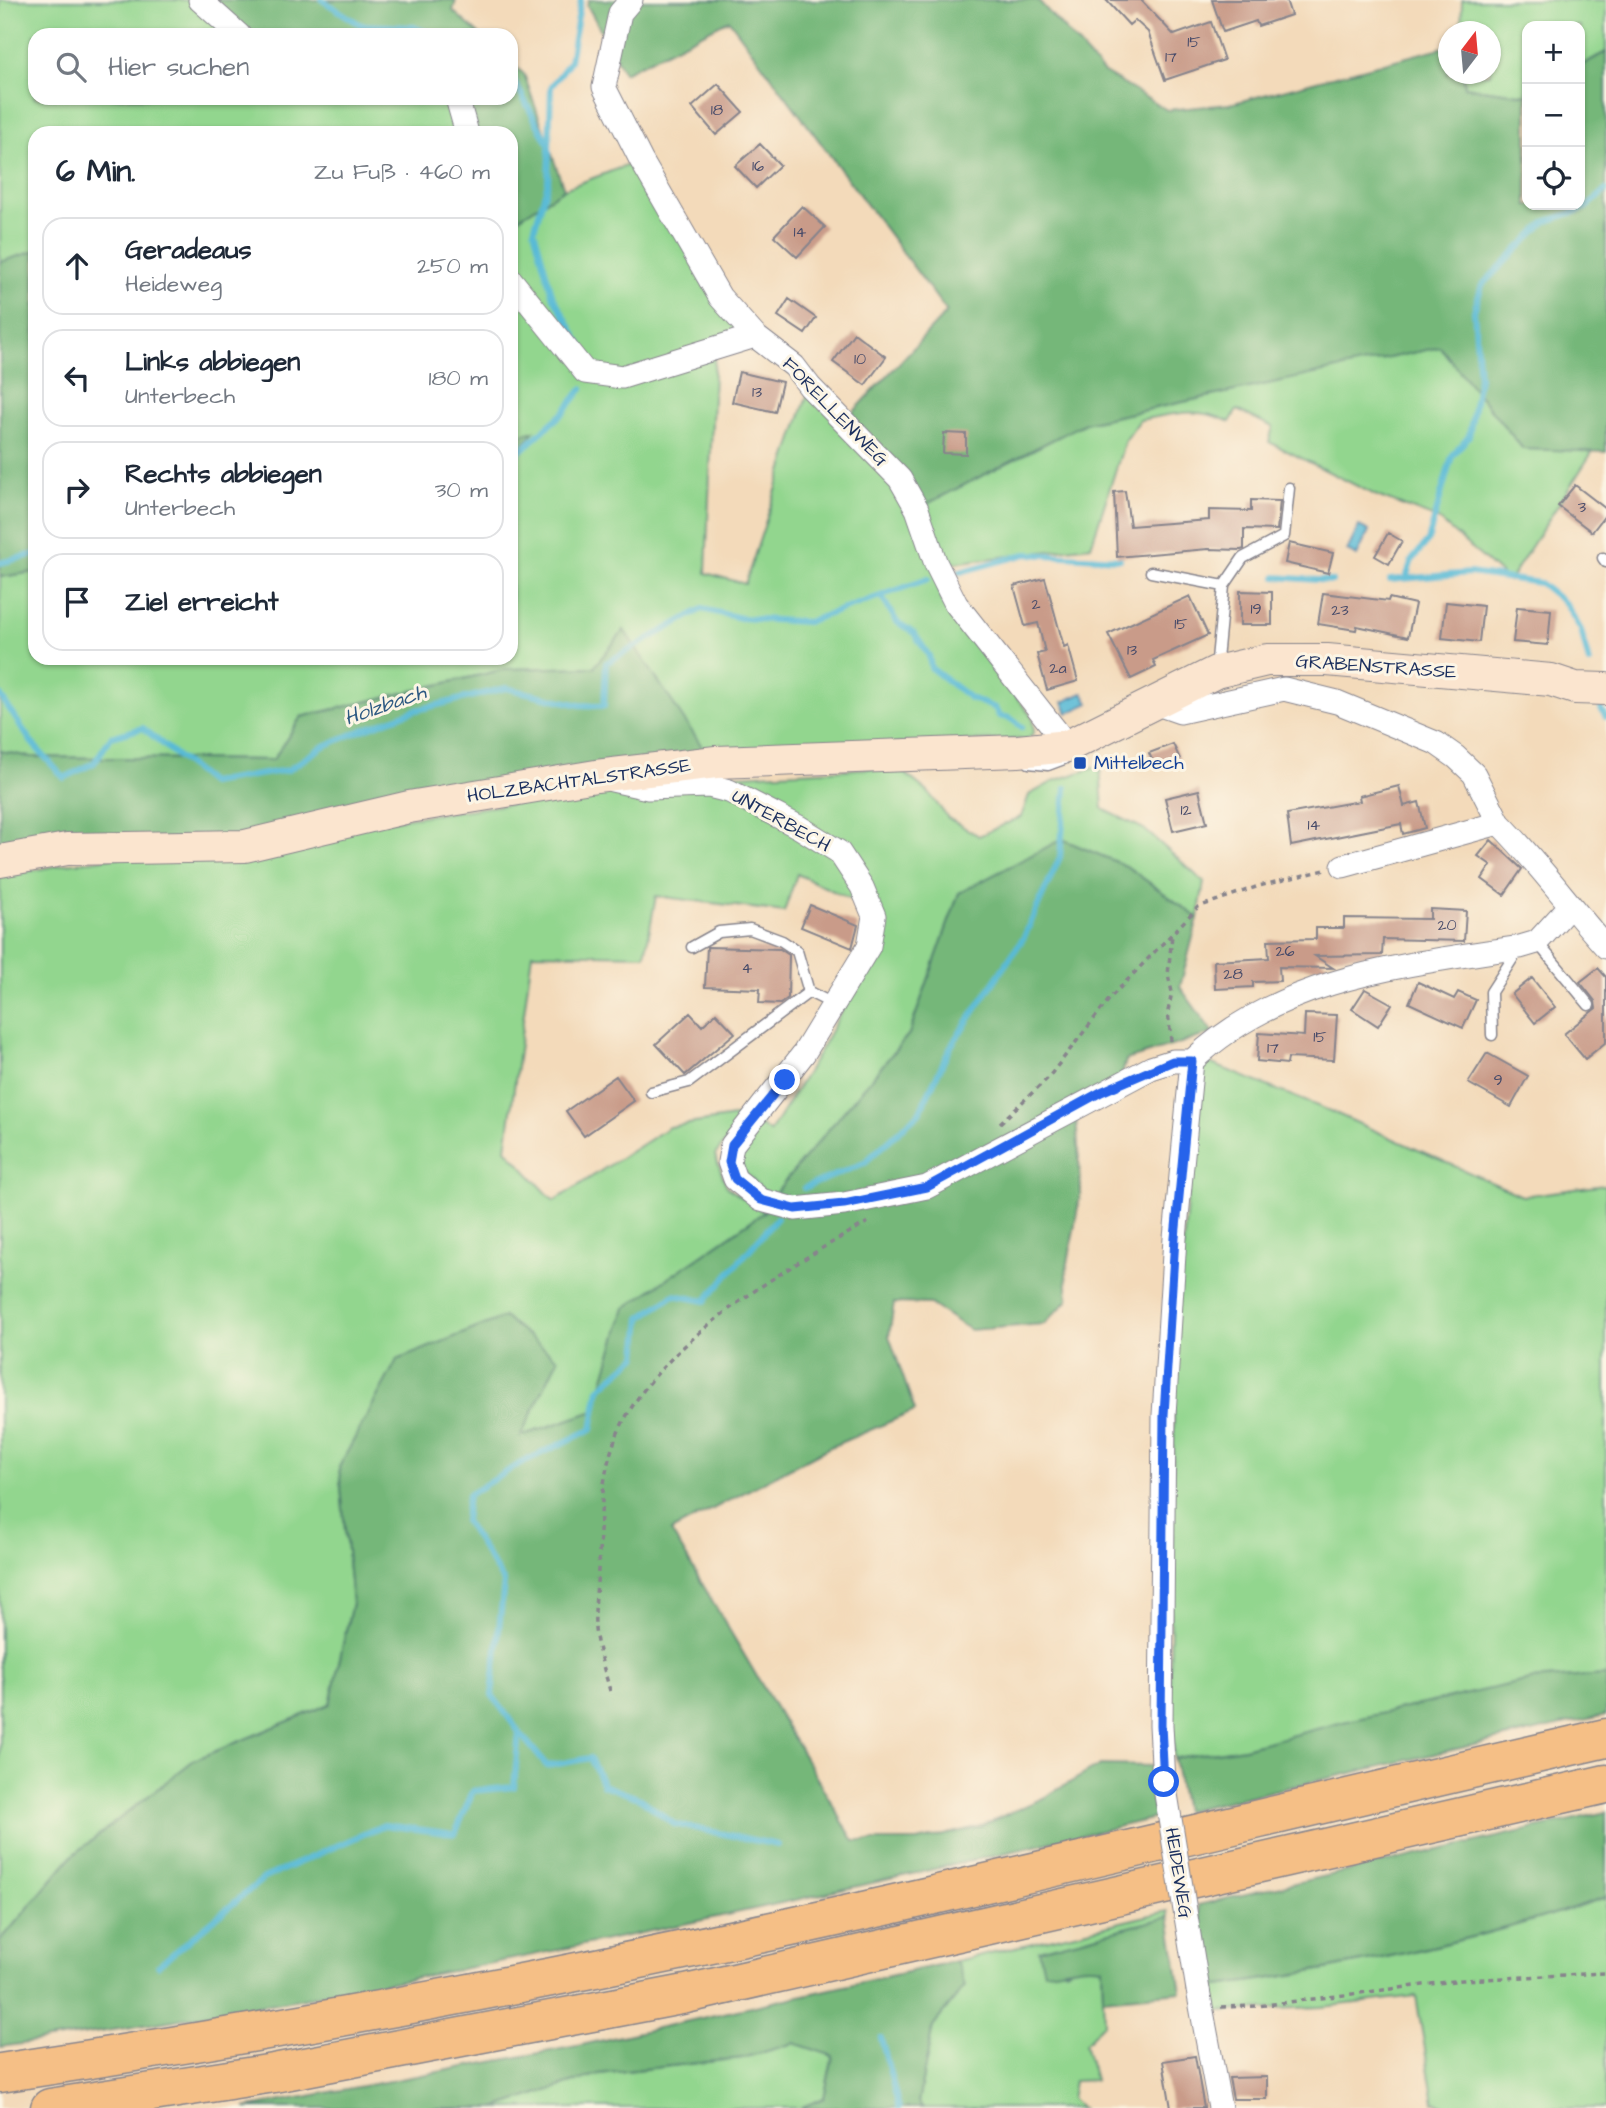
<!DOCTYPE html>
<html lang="de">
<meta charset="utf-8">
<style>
:root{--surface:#fff;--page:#f2f2f3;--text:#1f2937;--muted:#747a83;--line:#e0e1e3}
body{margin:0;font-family:"Architects Daughter",sans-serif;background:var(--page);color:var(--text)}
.controls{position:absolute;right:21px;top:21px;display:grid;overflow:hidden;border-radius:14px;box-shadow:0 2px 5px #0004}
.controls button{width:63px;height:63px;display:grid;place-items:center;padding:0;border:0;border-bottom:2px solid var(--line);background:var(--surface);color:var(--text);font:35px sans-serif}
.compass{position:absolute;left:1438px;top:21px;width:63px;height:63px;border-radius:50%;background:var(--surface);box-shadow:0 2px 5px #0004;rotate:16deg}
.stop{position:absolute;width:21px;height:21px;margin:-16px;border:5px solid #2563eb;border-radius:50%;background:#fff}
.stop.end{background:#2563eb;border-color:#fff;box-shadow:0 2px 7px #0008}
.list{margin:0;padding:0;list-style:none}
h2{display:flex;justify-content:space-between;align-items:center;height:91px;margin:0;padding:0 28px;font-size:30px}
h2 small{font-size:23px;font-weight:400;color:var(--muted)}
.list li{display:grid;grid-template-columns:46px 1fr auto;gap:21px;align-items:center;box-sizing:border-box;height:98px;margin:0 14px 14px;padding:0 14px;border:2px solid var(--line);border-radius:21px}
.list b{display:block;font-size:26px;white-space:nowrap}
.list p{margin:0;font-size:23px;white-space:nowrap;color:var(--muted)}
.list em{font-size:23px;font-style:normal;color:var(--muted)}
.icon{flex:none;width:38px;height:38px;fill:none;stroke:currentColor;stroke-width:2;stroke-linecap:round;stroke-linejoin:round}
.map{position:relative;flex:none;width:1606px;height:2108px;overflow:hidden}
.search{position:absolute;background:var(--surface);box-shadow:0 2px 5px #0004;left:28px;top:28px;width:490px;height:77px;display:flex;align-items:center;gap:18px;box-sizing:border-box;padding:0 24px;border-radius:21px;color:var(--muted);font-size:26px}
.panel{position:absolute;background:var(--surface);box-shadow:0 2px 5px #0004;left:28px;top:126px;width:490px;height:539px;border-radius:21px}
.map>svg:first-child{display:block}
</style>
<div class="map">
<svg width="1606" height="2108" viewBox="0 0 1606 2108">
<rect width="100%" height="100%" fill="#fcf5e5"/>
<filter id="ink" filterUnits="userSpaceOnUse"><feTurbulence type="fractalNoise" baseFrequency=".0143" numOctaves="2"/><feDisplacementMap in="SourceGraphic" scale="14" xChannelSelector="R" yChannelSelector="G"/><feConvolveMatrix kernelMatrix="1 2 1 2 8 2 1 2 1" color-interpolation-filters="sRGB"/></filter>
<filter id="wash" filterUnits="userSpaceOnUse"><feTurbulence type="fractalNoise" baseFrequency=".00686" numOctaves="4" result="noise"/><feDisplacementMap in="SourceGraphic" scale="28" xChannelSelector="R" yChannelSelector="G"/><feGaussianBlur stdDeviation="1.57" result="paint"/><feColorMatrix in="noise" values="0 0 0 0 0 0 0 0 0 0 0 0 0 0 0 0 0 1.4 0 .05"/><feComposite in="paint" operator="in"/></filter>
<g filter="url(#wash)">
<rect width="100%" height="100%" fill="#f3daba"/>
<path fill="#92d68e" stroke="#568276" stroke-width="2" d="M0,0H200L239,35H35V98H457L467,133H35V251L0,262Z
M1462,0H1606V52L1580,66V26H1527V95L1465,87L1463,74H1490V32H1461Z
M641,160L755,336L715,347L706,573L745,584L810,387L917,509L1085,423L1440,347L1523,449L1593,451L1509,581L1438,519L1377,496L1269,442L1273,427L1237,410L1230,422C1196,406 1175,414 1140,420L1125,441L1091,546L936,565L942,603L1032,717L1034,732L1028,739L705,751L594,667L506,669L301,717L273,760L30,757L0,751V577L35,572V658H511V223L564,189Z
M1100,766L1103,809L1144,829L1204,882L1198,918L1126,866L959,893L909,1034L771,1198L738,1166V1149L758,1124L770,1132L814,1061L882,939L884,915L797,874L784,912L656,896L645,955L532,953L506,1149L554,1201L669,1127L747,1115L715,1155L727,1187L764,1212L625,1308L595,1411L520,1436L339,1467L352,1603L330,1704L194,1760L71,1857L0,1941V877L66,864L718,776L897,767L928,792L948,818L979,836L1021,817L1029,795L1056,780Z
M1207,1062L1335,1113L1522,1196L1606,1185V1675L1530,1680L1244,1748L1174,1758L1170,1688L1175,1331L1199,1077Z
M1606,1897V2108H1449L1434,2102L1416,1996L1322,2007L1216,2011L1211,1987C1346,1969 1478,1941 1606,1897Z
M1168,1911L1169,1917L1040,1950L1066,1971L1081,1963L1102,1967L1104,2024L1085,2044L1095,2080L1074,2081L1071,2099L1082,2108H922L918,2102L933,2026L965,1986L956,1961Z
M794,2043L833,2055L824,2098L800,2108H494L599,2074L743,2058Z"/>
<path fill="#75b779" stroke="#48736c" stroke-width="2" d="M200,0H456L453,11L480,35H239Z
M589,0H1038L1103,72L1167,110L1230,104L1448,46V74H1463L1465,87L1527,95V205H1580V66L1606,52V452L1523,449L1440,347L1085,423L917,509L844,422L947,312L729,20L624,73L587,5Z
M511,63L524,74L564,189L511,223V133H467L457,98H511Z
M35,251V572L0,577V262Z
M534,431L511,462V438Z
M624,630L705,751L244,837L0,848V751L30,757L273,760L301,717L506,669L594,667Z
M1062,839L1126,866L1198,918L1180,987L1213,1033L1126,1060L1117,1094L1076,1116L1081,1190L1066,1274L1068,1300L1044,1324L970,1330L930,1304L894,1303L889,1336L915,1411L828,1448L671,1531L854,1841H918L978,1827L1043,1798L1100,1765L1152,1766L1150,1785L1155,1818C773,1908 388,1992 0,2047V1941L71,1857L194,1760L330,1704L352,1603L339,1467L397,1360L504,1317L558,1359L521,1436L594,1411L625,1308L764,1212L771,1198L909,1034L959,893Z
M1606,1675V1715L1184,1811L1174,1758L1244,1748L1343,1722L1530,1680Z
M1606,1812V1897C1478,1941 1346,1969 1211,1987L1198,1905Z
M1169,1917L1181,1992L1103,1999L1102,1967C1080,1963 1066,1971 1044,1972L1039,1950Z
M956,1961L965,1986L933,2026L918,2102L922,2108H800L824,2098L833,2056L794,2043L743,2058L599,2074L494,2108H245L577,2046Z"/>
<path fill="#58bad6" stroke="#3a749a" stroke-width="2" d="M1359,526L1369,531L1357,556L1347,551Z
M1083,693L1089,703L1068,713L1063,702Z"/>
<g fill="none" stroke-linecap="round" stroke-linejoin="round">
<path stroke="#58bad6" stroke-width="6" d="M322,0L361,25L414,27L434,35
M581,0L570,61L551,87L548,182L534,230L552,294L585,353
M511,75L547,142
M511,459L563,413L582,389
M0,563L35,554
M960,572L1026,554L1120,559
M1276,577L1332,581
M1406,578L1412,560L1428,541L1452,456L1469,436L1479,378L1474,311L1482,285L1545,222L1586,208L1606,190
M1390,580L1470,573L1540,583L1566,604L1581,630L1589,663
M881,596L897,622L914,633L929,656L931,668L970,698L995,708L999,716L1010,718L1022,727
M0,695L32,743L64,778L94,763L111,737L143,728L210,783L288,770L322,747L355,733L413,711L506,688L580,705L604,706L606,663L702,609L741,618L807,622L928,579
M1601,709L1606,717
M804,1188L864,1163L919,1113L951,1046L1024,937L1060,857L1066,788
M519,1732L547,1766L590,1758L603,1785L641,1799L674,1824L778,1845
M158,1966L264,1878L384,1825L455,1834L473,1791L514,1787L519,1732L492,1695L504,1582L465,1521L468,1495L521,1463L592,1429L599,1389L637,1356L641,1318L674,1295L705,1301L777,1218
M881,2038L899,2108"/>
</g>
<g id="blocks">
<path fill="#c99b89" d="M1106,0H1141L1174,35L1211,22L1224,60L1165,80L1148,32L1135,20L1129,25Z
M1212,0H1286L1291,15L1258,26L1256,21L1223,32Z
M718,84L743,112L716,135L692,107Z
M760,144L780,165L756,188L735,166Z
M802,206L825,227L797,257L774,236Z
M789,299L816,318L805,334L778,316Z
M854,333L886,357L865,385L833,362Z
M739,372L782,382L775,412L732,402Z
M944,433L966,434V454L943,453Z
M1575,485L1606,509V514L1592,532L1558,506Z
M1125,491L1130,526L1209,520V510L1251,511V500L1280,501L1277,530L1244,529V549L1241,550L1208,549L1117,557L1114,492Z
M1388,533L1402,541L1389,564L1375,556Z
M1289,543L1333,553L1328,573L1285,563Z
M1045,578L1064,647L1068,645L1078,681L1047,690L1037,654L1045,652L1038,623L1025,626L1014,586Z
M1240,591L1272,592V625H1240Z
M1323,593L1388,601L1389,598L1415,604L1408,637L1357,626L1356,630L1318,624Z
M1190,596L1208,635L1153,660L1156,667L1131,679L1108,634Z
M1446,602L1483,606L1479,642L1442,638Z
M1517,607L1551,610L1548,645L1513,642Z
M1173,744L1180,759L1156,769L1149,753Z
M1399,786L1404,806L1419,802L1425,828L1403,834L1401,824L1291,846L1287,814L1360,801L1359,796Z
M1199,790L1207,823L1173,831L1165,798Z
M1491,840L1522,869L1504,895L1482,879L1491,865L1478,856Z
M810,905L858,925L852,948L801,927Z
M1430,909L1466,911L1464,941L1383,939L1382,955L1315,956L1333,968L1279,967L1280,981L1253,982V987L1215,989L1214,961L1269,958L1268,940L1316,939V928H1344V918L1430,919Z
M707,947L780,949L789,955L788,998L780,1004L759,1003L760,989L705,987Z
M1598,968L1606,977V1042L1585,1059L1564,1034L1596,1008L1595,1001L1580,982Z
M1532,978L1555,1007L1535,1023L1512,994Z
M1418,982L1454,999L1458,992L1476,1000L1463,1028L1409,1003Z
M1365,989L1392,1004L1378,1026L1352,1009Z
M690,1013L702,1026L716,1013L735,1033L685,1075L656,1044Z
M1305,1014L1337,1015L1334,1060L1288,1058L1287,1064L1257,1061L1259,1033L1304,1036Z
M1487,1053L1528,1076L1511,1107L1468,1083Z
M616,1076L634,1101L584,1136L566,1111Z
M1195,2056L1204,2108H1171L1163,2061Z
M1267,2077V2099H1233L1229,2078Z"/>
</g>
</g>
<g filter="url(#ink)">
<use href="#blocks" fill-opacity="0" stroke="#87848c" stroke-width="2"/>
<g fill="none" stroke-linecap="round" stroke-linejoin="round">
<g stroke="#87848c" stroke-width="13">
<path id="lane" d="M1603,558L1606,562
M1151,572L1224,586L1216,670
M1224,586L1243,558L1284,536L1289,488
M1029,763L1048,765L1064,759
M1537,942L1589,1005
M692,947L719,932L750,929L782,941L797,951L809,992
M1492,1035L1491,992L1518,950
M651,1092L689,1082L809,992L833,1004"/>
</g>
<g stroke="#87848c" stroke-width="25">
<path id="street" d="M200,0L239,35
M631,0L620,13L604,87L641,160L720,297L755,336L794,366L810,387L900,479L917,509L936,564L956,604L1068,746
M457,98L467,133
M511,280L585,372L622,377L755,336
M1154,703L1180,712L1284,689L1337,702L1436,743L1456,757L1474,774L1499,823
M612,780L648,788L709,786L729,791L799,827L839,852L862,887L874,916L869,946L804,1053L732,1145L729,1162L735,1179L761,1200L795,1209L844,1204L927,1187L1151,1068L1173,1061H1192
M1343,866L1499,823C1538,862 1569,906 1606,947
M1164,1782L1161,1725L1164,1415L1175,1238L1192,1061C1280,977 1405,965 1520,947L1537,942L1569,907
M1198,1990L1220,2108"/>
</g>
<g stroke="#87848c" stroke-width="34">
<path id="secondary" d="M0,861L67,849L245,846L409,807L596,776L716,762L1018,751L1068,746L1216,672L1267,660H1327L1551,680L1575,688L1606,689"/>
</g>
<g stroke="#87848c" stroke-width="41">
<path id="highway" d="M0,2073C201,2043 401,2008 601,1967C938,1899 1271,1814 1606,1738
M50,2108L274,2073L686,1994L1606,1784"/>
</g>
<path stroke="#87848c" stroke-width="3.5" stroke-dasharray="5 5" stroke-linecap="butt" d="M1171,1041L1168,1011L1172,992L1168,975L1172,935
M1000,1123L1048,1078L1111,997L1198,907L1259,886L1325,870
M610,1691C605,1671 597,1649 595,1629C594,1604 598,1579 599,1554C601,1515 601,1477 615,1440C651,1346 784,1269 868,1222
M1221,2007L1258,2006L1462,1980L1606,1973"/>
<use href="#lane" stroke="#fff" stroke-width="10"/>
<use href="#street" stroke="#fff" stroke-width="23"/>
<use href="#secondary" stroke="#fbe5cf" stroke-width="32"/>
<use href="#highway" stroke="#f5bf86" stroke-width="38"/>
<g stroke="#87848c" stroke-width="25" stroke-linecap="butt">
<path id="street-bridge" d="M1164,1782L1198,1990"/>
</g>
<use href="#street-bridge" stroke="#fff" stroke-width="23"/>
</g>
</g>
<g fill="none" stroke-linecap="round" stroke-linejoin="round" filter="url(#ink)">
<path stroke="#2563eb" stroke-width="9" d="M785,1080L732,1145L729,1162L735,1179L761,1200L795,1209L844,1204L927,1187L1101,1092L1173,1061H1192L1175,1238L1164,1415L1161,1725L1164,1782"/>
</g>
<rect fill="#1a4fb4" stroke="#fcf5e5" stroke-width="2.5" x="1073" y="756" width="14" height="14" rx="3.5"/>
<g text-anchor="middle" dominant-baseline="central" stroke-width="6" stroke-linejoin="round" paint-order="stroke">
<g font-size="16" fill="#464a69">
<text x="1194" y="42">15</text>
<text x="1171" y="57">17</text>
<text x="717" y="110">18</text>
<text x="758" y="166">16</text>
<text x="800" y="232">14</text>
<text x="860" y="359">10</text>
<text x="757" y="392">13</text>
<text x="1582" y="507">3</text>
<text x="1036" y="604">2</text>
<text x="1256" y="609">19</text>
<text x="1340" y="610">23</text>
<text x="1181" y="624">15</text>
<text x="1132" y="650">13</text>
<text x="1058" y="668">2a</text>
<text x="1186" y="810">12</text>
<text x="1314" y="825">14</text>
<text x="1447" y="925">20</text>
<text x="1285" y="951">26</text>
<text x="747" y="968">4</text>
<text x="1233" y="974">28</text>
<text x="1320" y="1037">15</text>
<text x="1273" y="1048">17</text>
<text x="1498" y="1080">9</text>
</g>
<g font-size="19" fill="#1b2f5e" stroke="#fcf5e5">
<text transform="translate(835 412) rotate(46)">FORELLENWEG</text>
<text transform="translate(1376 667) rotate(4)">GRABENSTRASSE</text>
<text transform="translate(579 781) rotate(-8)">HOLZBACHTALSTRASSE</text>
<text transform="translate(781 821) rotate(29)">UNTERBECH</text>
<text transform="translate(1178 1873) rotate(81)">HEIDEWEG</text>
</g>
<g font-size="19" fill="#164399" stroke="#fcf5e5" text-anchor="start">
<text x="1094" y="763">Mittelbech</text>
</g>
<g font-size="21" font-style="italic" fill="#2d5982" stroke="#fcf5e5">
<text transform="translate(385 705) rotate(-19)">Holzbach</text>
</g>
</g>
</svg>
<div class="controls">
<button>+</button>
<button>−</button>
<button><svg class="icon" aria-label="locate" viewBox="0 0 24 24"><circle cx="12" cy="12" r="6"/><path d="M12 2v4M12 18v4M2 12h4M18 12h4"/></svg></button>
</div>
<svg class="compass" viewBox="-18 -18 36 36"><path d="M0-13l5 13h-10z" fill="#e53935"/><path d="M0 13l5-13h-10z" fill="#747a83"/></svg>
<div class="stop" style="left:1164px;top:1782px"></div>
<div class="stop end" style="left:785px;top:1080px"></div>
<div class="search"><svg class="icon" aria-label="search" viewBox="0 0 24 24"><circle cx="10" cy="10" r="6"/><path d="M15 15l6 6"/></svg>Hier suchen</div>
<section class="panel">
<h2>6 Min.<small>Zu Fuß · 460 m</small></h2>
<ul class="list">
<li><svg class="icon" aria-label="ahead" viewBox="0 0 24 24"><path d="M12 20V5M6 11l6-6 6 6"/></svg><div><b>Geradeaus</b><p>Heideweg</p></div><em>250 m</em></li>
<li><svg class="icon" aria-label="left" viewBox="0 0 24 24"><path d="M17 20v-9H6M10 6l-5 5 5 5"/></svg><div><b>Links abbiegen</b><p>Unterbech</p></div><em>180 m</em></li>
<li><svg class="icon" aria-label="right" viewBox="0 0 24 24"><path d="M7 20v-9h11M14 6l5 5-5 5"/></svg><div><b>Rechts abbiegen</b><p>Unterbech</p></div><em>30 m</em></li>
<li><svg class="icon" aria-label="arrive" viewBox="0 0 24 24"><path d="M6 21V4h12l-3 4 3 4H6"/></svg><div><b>Ziel erreicht</b></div></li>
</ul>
</section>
</div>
